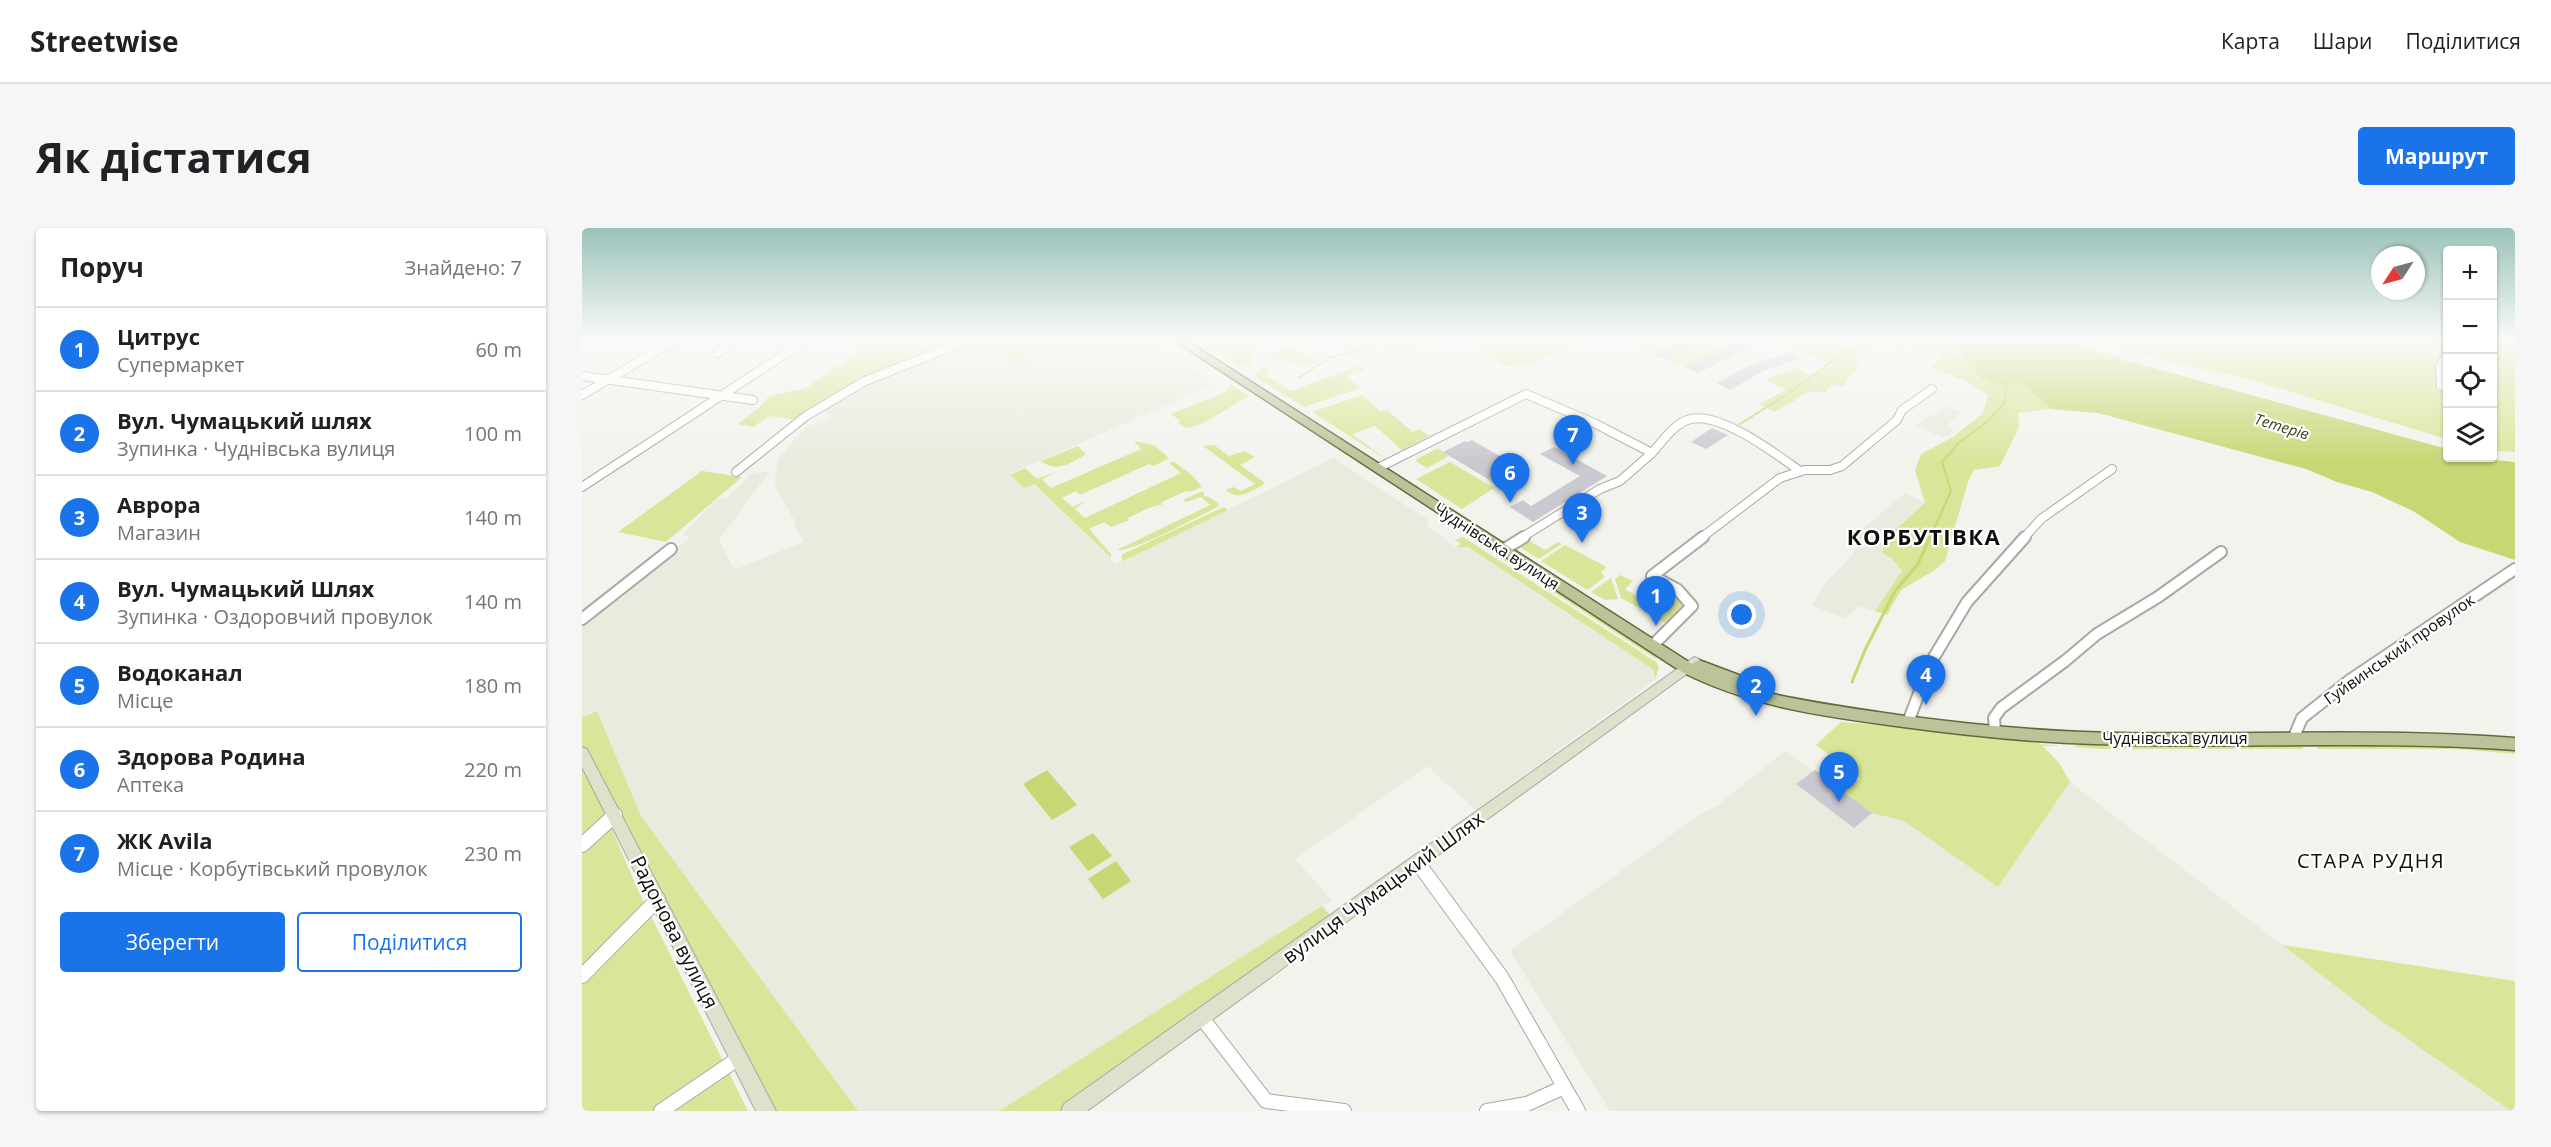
<!DOCTYPE html>
<html lang="uk">
<meta charset="utf-8">
<style>
:root{--surface:#fff;--page:#f6f6f6;--text:#202124;--muted:#757577;--line:#e0e0e0;--accent:#1a73e8}
body{margin:0;font-family:"Open Sans",sans-serif;background:var(--page);color:var(--text)}
.controls{position:absolute;right:18px;top:18px;display:grid;overflow:hidden;border-radius:6px;box-shadow:0 2px 4px #0004}
.controls button{width:54px;height:54px;display:grid;place-items:center;padding:0;border:0;border-bottom:2px solid var(--line);background:var(--surface);color:var(--text);font:30px sans-serif}
.compass{position:absolute;left:1789px;top:18px;width:54px;height:54px;border-radius:50%;background:var(--surface);box-shadow:0 2px 4px #0004;rotate:234deg}
.you{position:absolute;left:1160px;top:387px;width:21px;height:21px;margin:-15px;border:4px solid #fff;border-radius:50%;background:#1a73e8;box-shadow:0 0 0 9px #1a73e833}
.badge{display:grid;place-items:center;width:39px;height:39px;border-radius:50%;background:var(--accent);color:#fff;font-size:20px;font-weight:700}
.pin{position:absolute;translate:-50% -50px;filter:drop-shadow(0 2px 3px #0008)}
.pin::after{content:'';position:absolute;top:32px;width:21px;height:18px;background:inherit;clip-path:polygon(0 0,100% 0,50% 100%)}
.list{margin:0;padding:0;list-style:none}
h2{display:flex;justify-content:space-between;align-items:center;height:78px;margin:0;padding:0 24px;font-size:26px}
h2 small{font-size:20px;font-weight:400;color:var(--muted)}
.list li{display:grid;grid-template-columns:39px 1fr auto;gap:18px;align-items:center;box-sizing:border-box;height:84px;padding:0 24px;border-top:2px solid var(--line)}
.list b{display:block;font-size:22px;white-space:nowrap}
.list p{margin:0;font-size:20px;white-space:nowrap;color:var(--muted)}
.list em{font-size:20px;font-style:normal;color:var(--muted)}
.actions{display:flex;gap:12px;padding:18px 24px}
.actions a{flex:1;padding:14px 0;border:2px solid var(--accent);border-radius:6px;text-align:center;font-size:21px;color:var(--accent)}
.actions .main{background:var(--accent);color:#fff}
.icon{flex:none;width:33px;height:33px;fill:none;stroke:currentColor;stroke-width:2;stroke-linecap:round;stroke-linejoin:round}
.map{position:relative;flex:none;width:1933px;height:883px;overflow:hidden;border-radius:6px}
header{display:flex;align-items:center;gap:36px;box-sizing:border-box;height:84px;padding:0 30px;background:var(--surface);border-bottom:2px solid var(--line)}
header strong{font-size:28px}
nav{display:flex;gap:33px;margin-inline-start:auto;font-size:21px}
.intro{display:flex;align-items:center;justify-content:space-between;box-sizing:border-box;height:144px;padding:0 36px}
h1{margin:0;font-size:42px}
.button{padding:15px 27px;border-radius:6px;background:var(--accent);color:#fff;font-size:21px;font-weight:700}
main{display:flex;gap:36px;padding:0 36px}
aside{flex:1;background:var(--surface);border-radius:6px;box-shadow:0 2px 4px #0004}
.map>svg:first-child{display:block}
</style>
<header>
<strong>Streetwise</strong>
<nav><a>Карта</a><a>Шари</a><a>Поділитися</a></nav>
</header>
<div class="intro"><h1>Як дістатися</h1><a class="button">Маршрут</a></div>
<main>
<aside>
<h2>Поруч<small>Знайдено: 7</small></h2>
<ul class="list">
<li><span class="badge">1</span><div><b>Цитрус</b><p>Супермаркет</p></div><em>60 m</em></li>
<li><span class="badge">2</span><div><b>Вул. Чумацький шлях</b><p>Зупинка · Чуднівська вулиця</p></div><em>100 m</em></li>
<li><span class="badge">3</span><div><b>Аврора</b><p>Магазин</p></div><em>140 m</em></li>
<li><span class="badge">4</span><div><b>Вул. Чумацький Шлях</b><p>Зупинка · Оздоровчий провулок</p></div><em>140 m</em></li>
<li><span class="badge">5</span><div><b>Водоканал</b><p>Місце</p></div><em>180 m</em></li>
<li><span class="badge">6</span><div><b>Здорова Родина</b><p>Аптека</p></div><em>220 m</em></li>
<li><span class="badge">7</span><div><b>ЖК Avila</b><p>Місце · Корбутівський провулок</p></div><em>230 m</em></li>
</ul>
<div class="actions"><a class="main">Зберегти</a><a>Поділитися</a></div>
</aside>
<div class="map">
<svg width="1933" height="883" viewBox="0 0 1933 883">
<rect width="100%" height="100%" fill="#f2f3ed"/>
<path fill="#e8ebdd" d="M397,111H411L440,129L487,111H569L564,114L567,118L573,116L633,156L427,246L442,260L451,256L534,336L752,230L846,292V298L873,319H886L1072,442L1073,452L894,582L845,538L713,631L750,672L417,883H276L59,588L15,483L1,489L0,487V397L108,309L100,307L135,271H144L170,245L187,244L137,312L152,342L222,314L213,299L214,295L194,260L193,251L196,232L211,213L224,199L249,189L240,181L284,154Z
M1367,178L1380,184L1365,196L1373,204L1361,210L1333,197Z
M1323,265L1343,275L1304,310L1300,325L1309,330L1320,344L1293,383L1277,378L1263,391L1230,377L1242,357L1272,325L1276,305Z
M1203,523L1290,584L1322,593L1416,659L1488,554L1794,789L1929,883H1028L928,723L1117,587L1136,577Z"/>
<path fill="#d9e69a" d="M295,111H386L283,153L219,192L187,188L171,199L156,196L179,178L187,168L224,160Z
M411,111H487L440,129L447,134C434,137 425,128 415,121V114Z
M617,111H672L671,133L660,139Z
M806,111H854L814,125L799,114Z
M884,111H1006L948,136L923,138Z
M1041,111H1165L1143,119L1108,139L1093,135Z
M1197,111H1352L1384,132L1438,154L1469,181L1436,185L1437,199L1418,238L1392,242L1386,254L1363,333L1353,342L1319,362L1305,387L1293,383L1320,343L1309,330L1300,325L1304,310L1343,275L1333,242L1339,226L1371,209L1401,185L1406,167L1384,153L1349,140L1360,129H1367L1358,128L1346,122L1339,124L1325,117L1317,120L1306,114L1285,119L1291,127L1277,123L1272,127L1278,139L1267,149L1262,159L1253,156L1244,161L1245,164H1225L1212,172L1214,174L1208,175L1193,184L1177,176L1204,162L1184,151L1214,140L1230,148L1250,137Z
M1517,111H1865V211L1666,151L1577,131Z
M1911,111H1933V224L1911,223Z
M711,119L737,134L722,138L684,128L687,125Z
M778,137L783,141L764,148L778,160L722,179L672,148L681,138L687,142L686,148L709,163Z
M648,156L667,168C648,177 624,198 604,200L596,195L598,193L589,186L644,164Z
M780,167L799,184L805,182L831,204L837,201L847,208L820,222L793,198L770,206L805,232L730,184Z
M552,213L572,217L587,230L572,238L567,236L498,267L494,263L480,270L491,279L504,273L493,281L503,290L599,245L587,235L592,234L610,247L620,259L608,264L604,263L578,275L582,276L569,279L546,290L545,291L548,292L529,299L522,294L507,301L529,326V330L452,256L442,260L428,247L443,240L455,251L471,245L460,252L469,260L559,221Z
M632,217L647,228L662,223L673,229L658,237L682,254L681,257C667,264 657,273 643,262L651,259L659,263L673,256L621,218Z
M496,218L503,225V227C487,236 475,245 459,233Z
M856,220L867,228L845,240L834,233L835,231Z
M868,234L912,260L880,281L834,251Z
M120,243L160,249L84,314L36,304Z
M620,263L622,265V268L627,269L637,276L635,279C617,288 552,324 535,322L628,277L619,269L604,274L601,272Z
M642,279L646,282L541,333L539,328L541,326Z
M885,308H891L1076,429L1074,431Z
M881,309L1074,434L1077,439L1073,452L1072,442L886,319H873L879,316L873,312Z
M947,309L949,314L963,322L976,314L980,316L957,331L934,317Z
M983,317L1023,338V341L1019,344L1023,349L1005,362L959,333Z
M1038,347L1051,353L1043,361L1056,369L1074,357L1088,362L1059,381L1039,370L1033,351Z
M1029,350L1036,371L1023,372L1009,364Z
M1091,363L1101,374V380L1087,397L1061,383Z
M15,483L59,588L276,883H184L0,525V487L2,489Z
M1259,494L1454,511L1458,516L1478,518H1461L1477,535L1488,554L1416,659L1322,593L1290,585L1262,564L1278,550L1234,517Z
M1496,517L1719,518L1721,521H1519L1492,519Z
M1734,517H1854L1933,523V526L1876,521H1736Z
M0,532L56,662L166,883H0Z
M740,678L754,693L489,883H417Z
M1700,717L1933,753V883H1929L1794,789Z"/>
<path fill="#c8d774" d="M1352,111H1480L1546,133L1865,221L1866,230H1894L1933,234V332L1878,314L1831,283L1790,264L1755,254L1724,241L1516,185L1469,181L1438,154C1412,162 1398,153 1384,132C1378,123 1362,116 1352,111Z
M465,542L495,577L470,592L441,556Z
M511,605L530,628L506,643L487,619Z
M534,633L549,653L521,671L506,651Z"/>
<g fill="none" stroke-linecap="round" stroke-linejoin="round">
<path stroke="#c8d774" stroke-width="2" d="M718,149L747,130L811,111
M1158,196L1207,165L1261,125L1293,111
M1348,310L1369,263L1360,234L1377,215L1406,193L1422,176L1425,155"/>
<path stroke="#c8d774" stroke-width="3" d="M1270,454L1283,422L1313,363L1336,336L1348,309"/>
</g>
<path fill="#cbc9d0" d="M1099,111L1123,112L1084,132L1071,127Z
M1158,111H1164L1173,117L1116,145L1103,139Z
M1209,123L1220,130L1183,142L1148,162L1135,155L1164,139Z
M1130,200L1146,207L1124,221L1109,214Z
M890,212L940,241L914,256L861,224L883,213L886,214Z
M972,219L1025,248L951,294L928,279L941,272L949,278L998,248L958,226Z
M1233,542L1262,564L1290,585L1272,600L1214,556Z"/>
<g fill="none" stroke-linecap="round" stroke-linejoin="round">
<g stroke="#a8a9a3" stroke-width="10">
<path id="street-far2" d="M135,125L157,111
M0,148L171,172
M1859,158L1858,138L1866,127
M0,167L95,111
M1070,225C1080,214 1093,194 1109,191C1139,184 1194,226 1218,243
M796,240L944,166L1012,195L1070,225L1038,253L1018,261L939,310
M154,244L224,188L283,153L389,111
M0,259L226,111
M1119,310L1198,250L1223,242H1248L1260,238L1315,192L1320,182L1350,161
M1442,310L1459,291L1530,241"/>
</g>
<g stroke="#a8a9a3" stroke-width="14">
<path id="street-far1" d="M921,322L942,309
M0,391L89,321
M1070,418L1110,378L1096,362L1070,348L1121,309
M1326,494L1349,434L1385,374L1443,309
M1413,504L1412,490L1419,480L1483,433L1515,406L1576,369L1639,324
M1712,509L1720,490L1768,452L1933,341"/>
</g>
<g stroke="#a8a9a3" stroke-width="16">
<path id="street" d="M0,617L33,587
M836,635L920,750L996,883
M0,748L76,671
M620,790L684,873L762,883
M79,883L157,830
M905,883L945,876L982,859"/>
</g>
<g stroke="#a8a9a3" stroke-width="2">
<path id="secondary" d="M1112,429L1117,431L1119,434L1117,437L505,883H479L482,876Z
M0,519L5,521L7,525L194,883H174L0,539Z"/>
</g>
<g stroke="#626a3b" stroke-width="3">
<path id="primary" d="M590,111H602L1110,436L1117,432L1178,455L1181,459L1178,463C1223,474 1270,480 1316,487C1390,497 1464,504 1538,505C1670,507 1801,500 1933,510V522C1793,512 1652,521 1512,516C1445,514 1379,507 1314,498C1239,488 1167,478 1100,444Z"/>
</g>
<use href="#street-far2" stroke="#fff" stroke-width="8"/>
<use href="#street-far1" stroke="#fff" stroke-width="10"/>
<use href="#street" stroke="#fff" stroke-width="14"/>
<use href="#secondary" fill="#dee1cc" fill-rule="evenodd"/>
<use href="#primary" fill="#bcc398" fill-rule="evenodd"/>
</g>
<linearGradient id="sky" x2="0" y2="1"><stop stop-color="#9bc2ba"/><stop offset="0.47" stop-color="#f9faf7"/><stop offset="1" stop-color="#f9faf7" stop-opacity="0"/></linearGradient>
<rect width="1933" height="235" fill="url(#sky)"/>
<g text-anchor="middle" dominant-baseline="central" stroke-width="4.5" stroke-linejoin="round" paint-order="stroke">
<g font-size="15" font-style="italic" fill="#3c4118" stroke="#fff">
<text transform="translate(1700 198) rotate(17)">Тетерів</text>
</g>
<g font-size="16" fill="#0e0f0c" stroke="#fff">
<text transform="translate(915 318) rotate(33)">Чуднівська вулиця</text>
<text transform="translate(1817 421) rotate(-35)">Гуйвинський провулок</text>
<text x="1593" y="510">Чуднівська вулиця</text>
</g>
<g font-size="20" letter-spacing="1.5" fill="#0e0f0c" stroke="#fff">
<text x="1789" y="632">СТАРА РУДНЯ</text>
</g>
<g font-size="20" fill="#0e0f0c" stroke="#fff">
<text transform="translate(801 659) rotate(-36)">вулиця Чумацький Шлях</text>
<text transform="translate(93 704) rotate(63)">Радонова вулиця</text>
</g>
<g font-size="22" font-weight="bold" letter-spacing="1.5" fill="#0e0f0c" stroke="#fff">
<text x="1342" y="308">КОРБУТІВКА</text>
</g>
</g>
</svg>
<div class="controls">
<button>+</button>
<button>−</button>
<button><svg class="icon" aria-label="locate" viewBox="0 0 24 24"><circle cx="12" cy="12" r="6"/><path d="M12 2v4M12 18v4M2 12h4M18 12h4"/></svg></button>
<button><svg class="icon" aria-label="layers" viewBox="0 0 24 24"><path d="M12 4l9 5-9 5-9-5zM3 14l9 5 9-5"/></svg></button>
</div>
<svg class="compass" viewBox="-18 -18 36 36"><path d="M0-13l5 13h-10z" fill="#e53935"/><path d="M0 13l5-13h-10z" fill="#757577"/></svg>
<div class="you"></div>
<div class="pin badge" style="left:1074px;top:398px">1</div>
<div class="pin badge" style="left:1174px;top:488px">2</div>
<div class="pin badge" style="left:1000px;top:315px">3</div>
<div class="pin badge" style="left:1344px;top:477px">4</div>
<div class="pin badge" style="left:1257px;top:574px">5</div>
<div class="pin badge" style="left:928px;top:275px">6</div>
<div class="pin badge" style="left:991px;top:237px">7</div>
</div>
</main>
